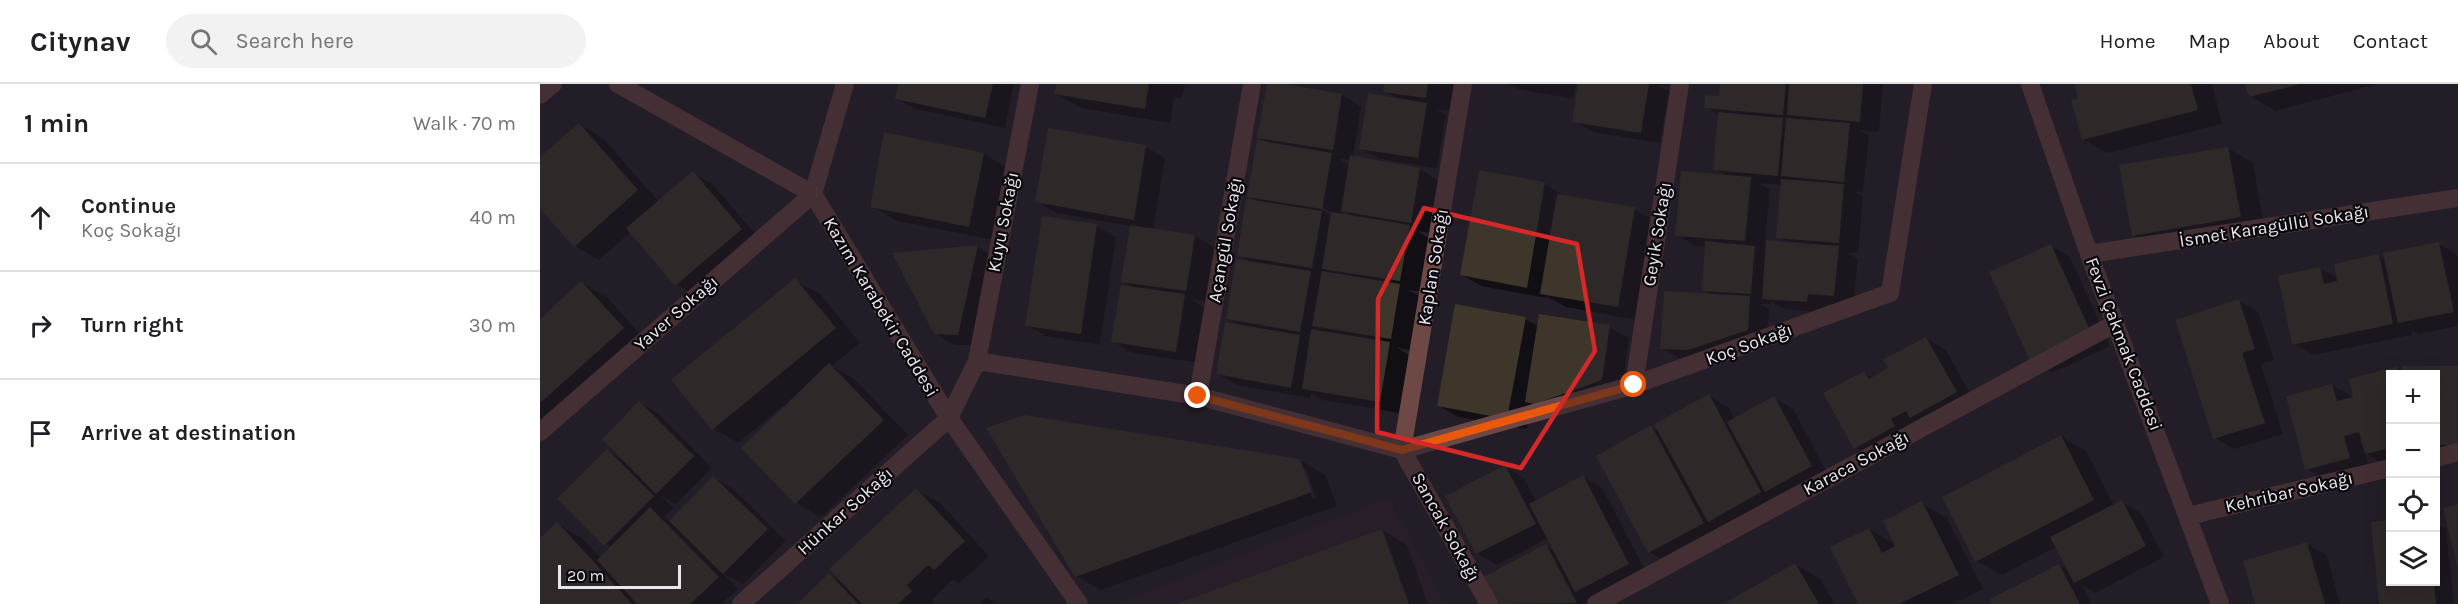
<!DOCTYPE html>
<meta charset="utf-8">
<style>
:root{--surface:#fff;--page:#f2f2f2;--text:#202124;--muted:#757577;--line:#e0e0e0}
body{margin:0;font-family:Karla,sans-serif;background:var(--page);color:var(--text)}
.controls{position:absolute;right:18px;bottom:18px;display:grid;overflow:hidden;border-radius:0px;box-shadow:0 6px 24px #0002}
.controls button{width:54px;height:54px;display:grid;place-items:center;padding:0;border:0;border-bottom:2px solid var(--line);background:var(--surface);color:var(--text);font:30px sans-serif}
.scale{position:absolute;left:18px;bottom:15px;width:123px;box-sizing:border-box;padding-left:6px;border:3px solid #e9e6ed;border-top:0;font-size:16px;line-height:21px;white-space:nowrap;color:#e9e6ed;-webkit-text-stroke:4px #0a080d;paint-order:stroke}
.stop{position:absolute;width:18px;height:18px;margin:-14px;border:4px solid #ea580c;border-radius:50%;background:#fff}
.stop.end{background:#ea580c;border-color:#fff;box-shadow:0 2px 6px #0008}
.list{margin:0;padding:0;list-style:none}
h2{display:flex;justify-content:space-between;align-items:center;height:78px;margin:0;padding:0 24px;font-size:26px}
h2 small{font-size:20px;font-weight:400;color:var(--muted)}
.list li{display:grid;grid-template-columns:39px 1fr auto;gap:18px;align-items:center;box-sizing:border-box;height:108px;padding:0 24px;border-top:2px solid var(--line)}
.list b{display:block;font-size:22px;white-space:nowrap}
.list p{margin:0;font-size:20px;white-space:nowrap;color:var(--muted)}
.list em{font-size:20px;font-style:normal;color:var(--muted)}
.icon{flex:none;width:33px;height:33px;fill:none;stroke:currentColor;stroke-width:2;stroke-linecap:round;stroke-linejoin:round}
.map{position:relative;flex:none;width:1918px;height:520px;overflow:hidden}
header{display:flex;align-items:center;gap:36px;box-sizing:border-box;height:84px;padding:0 30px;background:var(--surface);border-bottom:2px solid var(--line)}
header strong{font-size:28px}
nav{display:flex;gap:33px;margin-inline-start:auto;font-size:21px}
.search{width:420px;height:54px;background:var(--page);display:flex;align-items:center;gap:15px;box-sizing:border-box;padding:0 21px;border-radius:33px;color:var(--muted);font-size:22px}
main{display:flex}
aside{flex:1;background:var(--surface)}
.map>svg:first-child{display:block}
</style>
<header>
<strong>Citynav</strong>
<div class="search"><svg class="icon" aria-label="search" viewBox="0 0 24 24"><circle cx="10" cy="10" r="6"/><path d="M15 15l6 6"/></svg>Search here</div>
<nav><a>Home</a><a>Map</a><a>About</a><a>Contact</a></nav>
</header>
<main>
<aside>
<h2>1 min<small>Walk · 70 m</small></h2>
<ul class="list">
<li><svg class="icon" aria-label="ahead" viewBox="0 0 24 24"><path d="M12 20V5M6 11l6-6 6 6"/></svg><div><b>Continue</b><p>Koç Sokağı</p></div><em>40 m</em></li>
<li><svg class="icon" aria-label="right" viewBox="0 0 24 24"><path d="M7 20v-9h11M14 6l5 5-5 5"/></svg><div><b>Turn right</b></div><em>30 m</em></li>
<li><svg class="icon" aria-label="arrive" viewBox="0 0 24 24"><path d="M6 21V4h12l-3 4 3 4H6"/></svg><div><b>Arrive at destination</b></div></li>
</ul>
</aside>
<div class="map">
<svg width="1918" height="520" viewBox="0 0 1918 520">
<rect width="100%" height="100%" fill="#221d27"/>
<path fill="#2e212f" d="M849,414L903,520H585L583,517Z"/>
<path fill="#0007" fill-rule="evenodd" d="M359,0H474L465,44L376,25L356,14Z
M518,0H645L642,14L634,13L630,39L541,24L516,10Z
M728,0L802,11L821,23L813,73L880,85L899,97L890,149L877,147L889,154L880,207L867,206L879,212L870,266L856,263L869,271L859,329L783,316L771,309L770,314L697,301L678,290L701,242L688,234L712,179L699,171L720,119L709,112L731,60L719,53ZM798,74L811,76L810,82ZM777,120L793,129V132L775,122ZM803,126L815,133L802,131Z
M846,0H915L911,27L896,25L906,31L897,84L840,75L820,64L860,16L845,7Z
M968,0H1036L1033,15L978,5Z
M1040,0H1129V2L1117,1L1129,7L1120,59L1053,48L1034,37Z
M1181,0H1343L1339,48L1319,46L1329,52L1323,108L1313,107L1323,113L1318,169L1306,168L1318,175L1313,223L1287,220L1286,229L1243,225L1231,218V220H1220L1229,225L1227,256L1141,275L1121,264L1173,212L1164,206L1166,163L1156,162L1137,151L1186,92L1175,85L1180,31L1166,23L1180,13ZM1218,99L1242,101L1237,153L1248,159L1225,157L1230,105Z
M1536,0H1672L1682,40L1568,69L1543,55L1540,16Z
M1707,0H1838L1735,27L1710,12Z
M39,40L64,55L119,118L153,89L172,100L221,156L156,212L136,200L91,148L59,176L34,161L0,123V75Z
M509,46L606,63L625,74L613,146L654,152L674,163L665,217L652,216L664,223L655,278L592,269L573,257L594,204L582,197L591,142L516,129L497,118Z
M346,50L444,70L469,85L454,156L357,137L332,122Z
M1688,64L1713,79L1725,147L1618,165L1593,151Z
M940,88L1005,100L1024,112L1094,125L1119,139L1102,237L1026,223L1006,212V214L941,202L921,190Z
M556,142L576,153L560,261L506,252L487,241Z
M1899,160L1918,171V242L1879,250L1871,245L1872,251L1773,271L1754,260L1780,184L1798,195L1839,172L1846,176Z
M1511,162L1530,173L1570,262L1512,289L1492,278Z
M437,163L457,174L438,261H415L395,249Z
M255,196L280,210L320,259L292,282L314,295L368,351L281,433L256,419L203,364L244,325L242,323L198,359L173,344Z
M42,199L67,213L108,259L0,353V237Z
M1699,217L1718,228L1734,276L1721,280L1743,350L1694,365L1675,354Z
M1000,232L1070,243L1089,254L1082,307L1006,329L991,320L987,345L918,333L899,322L985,235L998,242Z
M1386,254L1406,266L1435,319L1335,375L1315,363L1324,289L1333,294L1350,284Z
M1857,284L1864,287L1918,284V371H1896V290H1850V379L1845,381L1825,369L1829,385L1786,396L1767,385L1792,301L1812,313L1814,320H1816L1811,296Z
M1169,312L1188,323L1194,335L1234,314L1253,325L1290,394L1188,448L1179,442L1183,450L1129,479L1109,468L1111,343L1121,349Z
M100,319L119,330L172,384L136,420L121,412L133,424L124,433L131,437L174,394L193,405L246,457L203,500L183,489L198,505L181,520H0V456L17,440L42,454L61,474L71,464L19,415L67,367L83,376Z
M1521,352L1546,367L1574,422L1582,418L1601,429L1624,473L1555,509L1543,502L1552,520H1454L1519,481L1530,488L1517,462L1462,491L1437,477Z
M760,376L785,391L797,422L561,506L536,492ZM762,385H766L776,414L773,415Z
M965,383L984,394L996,417L1043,393L1062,404L1108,491L1056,518L1046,513L1050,520H959L945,494L1006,462L1015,467L1008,454L957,481L937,469L907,413Z
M376,405L401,420L449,472L420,499L413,495L392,516L395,520H259L289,491L304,500Z
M1382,419L1407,434L1443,505L1413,520H1320L1329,445L1356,461Z
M1850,437V498H1896V439L1906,445L1914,520H1841L1833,439Z
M842,446L867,461L888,520H640Z
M1767,460L1787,471L1800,520H1717Z
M1255,480L1280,495L1295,520H1186Z
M446,513L458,520H439Z"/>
<path fill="#3e352b" d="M358,0H453L445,34L355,15Z
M516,0H609L605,25L514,10Z
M727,0H745L802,10L793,66L717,54Z
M844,0H888L886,14L843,8Z
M1038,0H1109L1101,49L1032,38Z
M1180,0H1246L1243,31L1164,24L1165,11L1179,12Z
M1249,0H1323L1320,38L1247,31Z
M1535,0H1651L1658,26L1542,56L1531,16L1538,15Z
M1705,0H1757V1L1709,13Z
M828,9L887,19L878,74L819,65Z
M1178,28L1243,34L1238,92L1173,86Z
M1246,34L1310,39L1304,98L1241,92Z
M39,39L98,106L34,163L0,125V73Z
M508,44L606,61L594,136L495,118Z
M344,48L444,69L429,143L330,123Z
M717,56L792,69L782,125L707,113Z
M1688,63L1701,133L1592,152L1579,81Z
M810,71L880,84L871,139L801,127Z
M939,86L1005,98L987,204L920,191Z
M153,87L202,145L135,202L86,144Z
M1141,87L1211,93L1205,157L1135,152Z
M1241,95L1304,100L1299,159L1236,154Z
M1017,110L1095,123L1078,223L1000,210Z
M706,115L782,127L772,184L697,172Z
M791,128L870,141L860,197L782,185Z
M502,132L557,140L541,250L485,242Z
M590,141L655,151L646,207L581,198Z
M1226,156L1299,162L1294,212L1268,210L1267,218L1222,215Z
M1165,157L1215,162L1211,210L1162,207Z
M1899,158L1914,228L1858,239L1843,169Z
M1511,160L1552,251L1491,279L1449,188Z
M438,161L418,251L394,250L352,169Z
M1839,170L1853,240L1752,261L1738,192L1780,183L1784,200L1797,197L1794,180Z
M696,175L771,187L760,248L686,235Z
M782,187L860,200L851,255L772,242Z
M255,194L296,244L172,346L131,296Z
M41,197L84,244L0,319V235Z
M581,201L645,210L636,268L571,258Z
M1124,207L1210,212L1208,246L1148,266L1120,265Z
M1699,215L1715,265L1702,269L1725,339L1673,355L1635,236Z
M915,220L986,233L967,335L897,322Z
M999,230L1070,241L1062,296L995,320L985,318Z
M685,238L760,251L751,304L676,290Z
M771,245L850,258L840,318L762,305Z
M1386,253L1417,308L1370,334L1366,327L1351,335L1355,342L1314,365L1283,309L1324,287L1329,295L1348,284L1343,276Z
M289,279L344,336L255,420L201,364Z
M1858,282V290H1850V364L1825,370L1819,348L1804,352L1810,374L1765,386L1746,312L1792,300L1797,317L1813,313L1809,295Z
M1862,282H1918V361H1896V290H1862Z
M1169,310L1221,408L1168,438L1114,340Z
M1234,312L1272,382L1225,408L1187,338Z
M99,317L154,372L116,410L62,355Z
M484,331L760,375L772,408L535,493L446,344Z
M1111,341L1164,439L1108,469L1056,372Z
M1521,351L1554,416L1435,478L1402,413Z
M67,365L114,412L64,462L17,415Z
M965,381L996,440L936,470L905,412Z
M1043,391L1089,480L1035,508L989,420Z
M173,392L228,445L183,490L129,437Z
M376,404L425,457L394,486L388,481L367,501L372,507L358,520H322L289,485Z
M1582,416L1606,462L1534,499L1510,453Z
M1382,417L1419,491L1359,520H1318L1290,463L1329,444L1342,469L1355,462L1343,437Z
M1918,420V481H1917L1903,424Z
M110,423L179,493L150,520H97L57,476Z
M1850,436V498H1894L1896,520H1839L1831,438Z
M17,438L53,477L92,520H0V454Z
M842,445L869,520H636Z
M1767,458L1785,520H1715L1703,477Z
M1006,460L1037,519L958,520L943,493Z
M1255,479L1279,520H1183Z
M1519,480L1540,520H1452L1450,515Z
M289,489L318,520H257Z"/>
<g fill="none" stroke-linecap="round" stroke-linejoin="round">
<path stroke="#6e4845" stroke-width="18" d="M78,0L273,110L409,334L539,520
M1490,0L1549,170L1680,520
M0,11L13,0
M1549,170L1918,114
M437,277L490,0
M1094,301L1140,0
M658,312L712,0
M0,348L273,110L305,0
M862,366L1094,301L1350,209L1383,0
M862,366L923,0
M862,366L949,520
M1896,374L1918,368
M1648,432L1850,384
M201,520L409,334L437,277L658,312L862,366
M1056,520L1576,239"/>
</g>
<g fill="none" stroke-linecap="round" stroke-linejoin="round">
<path stroke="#ea580c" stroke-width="8" d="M658,312L862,366L1094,301"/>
</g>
<path d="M0 0H1918V520H0ZM884,124L1037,160L1055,267L981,384L837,348L838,215Z" fill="#221d27" fill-opacity=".55" fill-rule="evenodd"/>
<path fill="none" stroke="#d62828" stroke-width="4.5" stroke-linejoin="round" d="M884,124L1037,160L1055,267L981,384L837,348L838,215Z"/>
<g text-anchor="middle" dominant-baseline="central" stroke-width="4.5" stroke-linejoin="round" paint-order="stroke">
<g font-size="18" fill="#e9e6ed" stroke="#0a080d">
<text transform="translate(463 138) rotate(-79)">Kuyu Sokağı</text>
<text transform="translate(1734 142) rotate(-9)">İsmet Karagüllü Sokağı</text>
<text transform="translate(1117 150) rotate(-81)">Geyik Sokağı</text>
<text transform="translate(685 156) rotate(-80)">Açangül Sokağı</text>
<text transform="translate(893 183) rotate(-81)">Kaplan Sokağı</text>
<text transform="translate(341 223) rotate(59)">Kazım Karabekir Caddesi</text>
<text transform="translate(136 229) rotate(-41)">Yaver Sokağı</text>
<text transform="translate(1209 260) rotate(-20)">Koç Sokağı</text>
<text transform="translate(1584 260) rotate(69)">Fevzi Çakmak Caddesi</text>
<text transform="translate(1316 379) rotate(-28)">Karaca Sokağı</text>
<text transform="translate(1749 408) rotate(-13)">Kehribar Sokağı</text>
<text transform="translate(305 427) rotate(-42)">Hünkar Sokağı</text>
<text transform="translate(906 443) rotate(61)">Sancak Sokağı</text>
</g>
</g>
</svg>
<div class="controls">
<button>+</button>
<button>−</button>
<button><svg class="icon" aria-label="locate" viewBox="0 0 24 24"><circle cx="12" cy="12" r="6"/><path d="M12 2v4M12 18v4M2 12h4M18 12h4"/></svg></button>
<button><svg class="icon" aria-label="layers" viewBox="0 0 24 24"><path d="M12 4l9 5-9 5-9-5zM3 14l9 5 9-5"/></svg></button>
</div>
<div class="scale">20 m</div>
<div class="stop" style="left:1094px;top:301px"></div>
<div class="stop end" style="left:658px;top:312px"></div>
</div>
</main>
